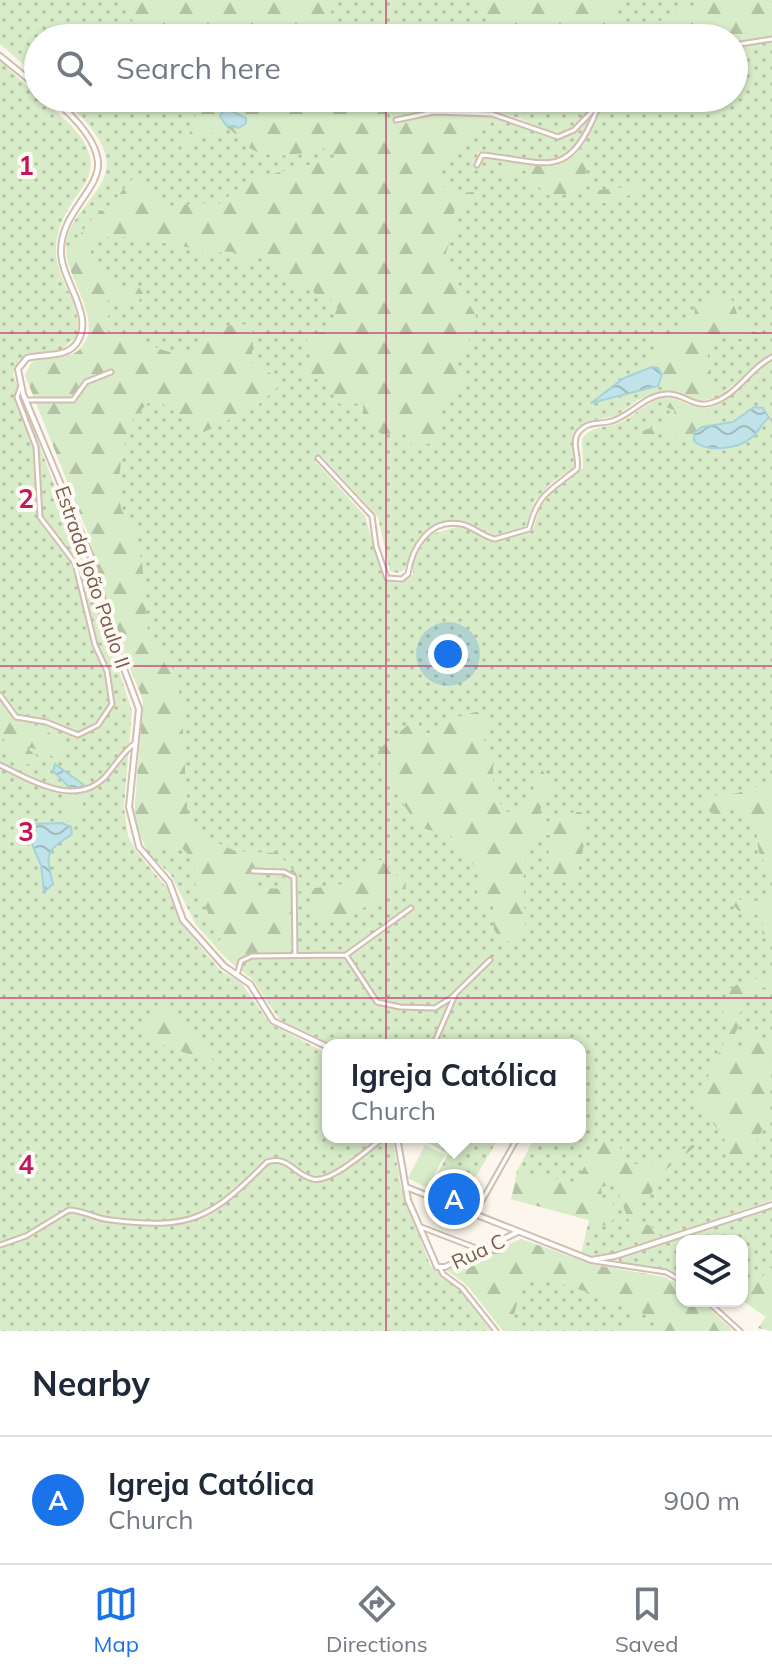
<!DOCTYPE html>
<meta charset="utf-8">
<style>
:root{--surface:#fff;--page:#f6f6f7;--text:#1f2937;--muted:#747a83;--line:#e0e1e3;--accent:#1a73e8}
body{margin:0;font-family:Mulish,sans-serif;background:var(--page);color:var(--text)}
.controls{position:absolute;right:24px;bottom:24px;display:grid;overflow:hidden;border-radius:16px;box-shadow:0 2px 6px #0004}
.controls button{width:72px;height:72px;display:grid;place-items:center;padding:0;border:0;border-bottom:2px solid var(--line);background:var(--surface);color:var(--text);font:40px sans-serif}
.you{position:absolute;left:448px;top:654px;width:28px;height:28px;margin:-20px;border:6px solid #fff;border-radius:50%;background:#1a73e8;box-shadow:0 0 0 12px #1a73e833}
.badge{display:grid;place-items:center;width:52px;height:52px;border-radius:50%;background:var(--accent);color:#fff;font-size:26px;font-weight:700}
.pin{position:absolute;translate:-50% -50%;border:4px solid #fff;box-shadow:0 2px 8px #0006}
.popup{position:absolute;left:322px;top:1039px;width:264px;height:104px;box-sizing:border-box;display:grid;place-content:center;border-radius:16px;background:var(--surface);filter:drop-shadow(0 2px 6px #0005);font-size:26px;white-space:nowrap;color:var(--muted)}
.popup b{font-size:30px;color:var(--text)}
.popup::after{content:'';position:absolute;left:50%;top:100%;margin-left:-16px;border:16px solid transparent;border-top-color:var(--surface)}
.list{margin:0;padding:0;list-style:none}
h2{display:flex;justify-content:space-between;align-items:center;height:104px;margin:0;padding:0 32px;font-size:34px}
h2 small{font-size:26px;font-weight:400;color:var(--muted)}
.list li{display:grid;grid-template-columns:52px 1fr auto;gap:24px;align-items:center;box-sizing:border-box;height:128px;padding:0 32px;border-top:2px solid var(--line)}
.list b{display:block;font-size:30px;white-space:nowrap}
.list p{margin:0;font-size:26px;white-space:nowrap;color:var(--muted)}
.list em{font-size:26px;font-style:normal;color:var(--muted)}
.icon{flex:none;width:44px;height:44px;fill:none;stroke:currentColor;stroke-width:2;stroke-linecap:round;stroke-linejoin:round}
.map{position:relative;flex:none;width:772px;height:1331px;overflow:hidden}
.search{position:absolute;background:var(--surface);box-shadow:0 2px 6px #0004;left:24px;right:24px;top:24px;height:88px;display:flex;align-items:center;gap:20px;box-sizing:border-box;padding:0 28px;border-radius:44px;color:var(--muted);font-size:30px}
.sheet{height:232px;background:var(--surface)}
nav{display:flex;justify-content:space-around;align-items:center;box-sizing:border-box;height:112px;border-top:2px solid var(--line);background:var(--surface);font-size:22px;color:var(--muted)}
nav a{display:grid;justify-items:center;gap:4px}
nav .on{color:var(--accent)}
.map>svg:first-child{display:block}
</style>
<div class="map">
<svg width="772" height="1331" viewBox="0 0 772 1331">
<defs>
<pattern id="grass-dots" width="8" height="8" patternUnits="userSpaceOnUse" patternTransform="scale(2)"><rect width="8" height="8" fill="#d8ecc9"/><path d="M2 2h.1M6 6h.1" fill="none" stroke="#b4c2a5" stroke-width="1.8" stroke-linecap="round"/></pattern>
<pattern id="forest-firs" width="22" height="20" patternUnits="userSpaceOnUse" patternTransform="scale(2)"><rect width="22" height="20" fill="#d8ecc9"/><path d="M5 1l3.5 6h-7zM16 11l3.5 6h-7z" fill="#b4c2a5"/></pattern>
<pattern id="water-waves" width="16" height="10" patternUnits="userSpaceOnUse" patternTransform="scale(2)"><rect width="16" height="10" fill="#bfe3e8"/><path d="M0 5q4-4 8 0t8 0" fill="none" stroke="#a0bbbe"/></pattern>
</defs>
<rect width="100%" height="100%" fill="#fdf6ec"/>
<path fill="url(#grass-dots)" d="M0,0H772V37L738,42H734V38H38V77L0,44Z
M772,42V354L717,398L699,401L663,391L638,400L616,416L589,421L573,434L574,467L550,484L535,501L525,527L492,536L464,521L434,527L420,536L404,570L398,573L390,571L378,517L322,456L315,461L365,516L384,580L399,583L413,575V562L428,535L460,526L496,542L533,530L540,508L552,492L583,468L582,439C592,425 602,429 616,424C634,419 645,400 665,398C683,397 694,414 714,406C738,397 750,372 772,359V1200L608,1256L581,1255L589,1220L511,1199L517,1171L535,1137H580V1045H333L280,1020L252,979L226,958L196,925L171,875L147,852L134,816L145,705L118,639L89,536L25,375L32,362C51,355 74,364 86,340C100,311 66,276 66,245C67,213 113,189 106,157C101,134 78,113 62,98H603L572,129L558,134C541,133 528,120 512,116C475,106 431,108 394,119L396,123L432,115H490L509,118L557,139L575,132L595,112C565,180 541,160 478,152L476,165L480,157L556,166C587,158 591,119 608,98H734V47Z
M0,61C13,72 28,88 40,98C64,119 109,149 83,187C68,208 55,227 56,254C58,283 85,307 76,337L61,350L19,360L13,374L89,578L132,711L124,807L128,836L136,851L166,887L183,926L221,971L241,982L269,1023L328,1054V1137H392L401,1187L430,1265L457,1287L491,1331H0Z
M418,1137H499L460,1204L428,1191L448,1154Z
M772,1208V1331L758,1328L766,1317L742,1300V1241H682V1278L660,1269L620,1264L618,1258Z
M521,1239L590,1264L673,1281L682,1287V1301H701L733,1331H503L462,1279L447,1271Z"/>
<path fill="url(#forest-firs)" d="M123,0H325L338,26L349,29L357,38H146L134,25Z
M467,0H616L614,25L636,32L705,0H768L772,3V37L738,42H734V38H505L492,18Z
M196,98H388L385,108L389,121L395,123L432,115L500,116L447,159L437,175L439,184L457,193L473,192L476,195L474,202L454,211L455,228L444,258L476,316L467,348L455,361L464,385C440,406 437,407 442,440L413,448L404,433L382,434L364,424L363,403L342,405L336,401L331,386L314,378L296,377L309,363L311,347L305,337L327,331L337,309L330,299L314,293L312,281L300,288L290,289L289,275L277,264L260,257L246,267L240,255C224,248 218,252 205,261L202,260L203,252L197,248C172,247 104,225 89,245C90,258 114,289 126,290L135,282L143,293L139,301L124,308L119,298L107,301L110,313L104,324L110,334C117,337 122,335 129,337C152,343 174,362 199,349L205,331L211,327L248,324L254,334L251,362L275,376L280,385L257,406L204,432L160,402L148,403L134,417L122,453L118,487L121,509L134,532L142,562L148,632L169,657L181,698L188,822L199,834L235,851L278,853L310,889L342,884L374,860H381L405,883L406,889L384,891C366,910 341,924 315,918L311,893L298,891L292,873L252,869V873L258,874L257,888L292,889L293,953C274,953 244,947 236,967L215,947L223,935L210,917L194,881L195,861L180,846L159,850L141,838L134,816L143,699L118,639L89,536L25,375L32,362C44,358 57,361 69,356C114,337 69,283 66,253L94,216L109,206L136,175L140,174L145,188L157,196L158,207L206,203L216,206L249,180L339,157L321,147C303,156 267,160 250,148C240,142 236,131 225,127L180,149L195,124Z
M574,156L582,157L587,167L584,188L588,191L636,186L641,190L608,204C599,202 585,192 577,192C552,194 557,206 536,184H524L530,176L528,170L506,174L503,171L510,161L556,166Z
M720,297L731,298C740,318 738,330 764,334L747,341L722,333L702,346L707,351L713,386L725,393L699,401L658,386L662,382L660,371L647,368L646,363L658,356L648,336L657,331L663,339L671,340L688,327L686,316H695L694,304Z
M671,398L707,411L712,425L694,433L699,447L660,431L648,439L641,437L643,431L675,418L674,410L663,406L665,401Z
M0,699L15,719C41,728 48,726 65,751L63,758L58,760L42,750L26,747L43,762L23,765C19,754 12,753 6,745C0,734 0,713 0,699Z
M479,711L488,718L484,744L493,763V785L503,809L508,812L524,808L542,770C565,797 532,799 541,825L564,813L581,812C589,824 582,876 570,883C539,881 550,855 550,835H536C517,859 526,899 525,927L511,941H503L494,930L493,905L478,901L477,890L486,875H481L451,836L419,827L414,821C403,799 378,777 378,750L414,720L419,717V730L431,734L450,719Z
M772,781V875C769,868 761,859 759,852C755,832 761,814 732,808L721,816L711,813L705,805C713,789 727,797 741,792C751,788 762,785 772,781Z
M772,893V945L762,935L763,920L750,910L739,911L731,903L734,899L759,901Z
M772,976V986L745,991L743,1009L738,1015L739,1025L731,1043L734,1052L741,1051L744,1034L754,1020L755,1037L767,1043L772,1042C772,1081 772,1153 731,1161L726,1157L724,1136L709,1119L715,1111L701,1114L696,1102L727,1036C729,1024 723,1020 723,1010C722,981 751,980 772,976Z
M162,1005C176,1024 201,1043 216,1064L161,1044L154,1047L153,1039L146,1040C140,1027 152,1018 156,1006Z
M603,1141L618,1142L625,1161C650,1173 677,1149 701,1142L664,1171L651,1194L636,1204L640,1221L652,1227L663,1239L642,1246L638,1242L642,1236L634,1235L615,1184L601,1187L602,1198L613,1202L614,1218L609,1225L592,1226L589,1220L511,1199L521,1164L532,1179L541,1176L551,1182L552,1178L572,1182C587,1171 588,1151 603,1141Z
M521,1239L590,1264L665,1277L682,1287V1301H701L733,1331H657C648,1304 615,1308 604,1297L534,1276L524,1281L511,1324L516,1331H503L470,1287L447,1271Z
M772,1268V1331L758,1328L766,1317L742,1300V1284L757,1281Z"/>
<path fill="#d8ecc9" d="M65,793L84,796L80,823L61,820Z
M425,1145L445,1155L427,1188L408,1178Z
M638,1315L652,1331H623Z"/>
<path fill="url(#water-waves)" stroke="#a5d3da" stroke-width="2" d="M225,108L246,118V123L239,128L226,125L220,116Z
M652,367L658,368L662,375L658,386L591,403L624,378Z
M754,407L763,408L769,418C761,423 759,432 751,438C738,449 707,453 694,441V433L702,427L733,422Z
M55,764L84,785L72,790L53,771Z
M62,823L71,827L72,834C46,852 45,851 53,884L44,892L41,865L26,830L34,824Z"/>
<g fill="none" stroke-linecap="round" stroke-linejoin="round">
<g stroke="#d1beb0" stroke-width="7">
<path id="minor" d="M734,45L772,39
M396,120L434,112L492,114L558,137L574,130L605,98
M477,165L482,155C546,161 567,183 597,110
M26,400H73L86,382L111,372
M318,458L372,516L376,546L387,578L402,579L408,574C412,548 429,518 461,524C473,526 483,537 495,539L529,529C538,493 550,491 577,469C580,458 571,443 578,433C588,420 599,425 612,421C632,415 644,395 667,394C685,393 694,410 714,402C739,393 749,369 772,357
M0,695L16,717L46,722L78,735L98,725L112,704L107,671L95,645L75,563L40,517L36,447L17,397L21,386
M0,765C31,780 75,808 105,777C115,766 122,753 134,744
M253,871L284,872L294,877L295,955
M346,955L377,1002L400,1007L435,1008L451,998L490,960
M237,975L241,961L252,956L346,955L411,908
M436,1039L455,995
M474,1215L518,1137
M421,1227L481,1250
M0,1245L26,1236L69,1210C83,1210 96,1219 111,1220C192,1230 210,1219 267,1162C289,1155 294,1175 313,1179C330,1184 370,1148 384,1137
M594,1261L666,1272L682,1281
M440,1268L443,1274L462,1288L496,1331
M707,1301L740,1331"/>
</g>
<g stroke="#d1beb0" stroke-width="8">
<path id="tertiary" d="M0,56L38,87
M52,98C70,113 96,137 98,162C100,190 60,213 61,252C61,280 94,314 78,341C68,359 44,353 27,358L18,369L23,394L90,554L117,650L139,709L129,807L139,847L169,882L183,920L224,966L250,984L273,1021L328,1047
M397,1137L408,1200L437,1267H445L516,1233
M406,1187L591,1260L615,1256L772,1205"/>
</g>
<use href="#minor" stroke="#fff" stroke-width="3"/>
<use href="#tertiary" stroke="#fff" stroke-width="4"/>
</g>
<path fill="none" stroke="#c2185b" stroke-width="2" stroke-opacity="0.55" d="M386,0V38M386,98V1331M0,333H772M0,666H772M0,998H772"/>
<g text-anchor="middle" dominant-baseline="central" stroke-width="8" stroke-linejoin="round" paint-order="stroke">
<g font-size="20" fill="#7a5c4d" stroke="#fffaf3">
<text transform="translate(93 577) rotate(71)">Estrada João Paulo II</text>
<text transform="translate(478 1251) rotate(-25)">Rua C</text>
</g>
</g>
<g font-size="26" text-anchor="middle" font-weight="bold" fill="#c2185b" stroke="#fffaf3" stroke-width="8" stroke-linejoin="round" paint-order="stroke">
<text x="26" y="175">1</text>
<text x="26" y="508">2</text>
<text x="26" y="841">3</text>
<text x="26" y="1174">4</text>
</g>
</svg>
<div class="controls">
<button><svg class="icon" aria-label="layers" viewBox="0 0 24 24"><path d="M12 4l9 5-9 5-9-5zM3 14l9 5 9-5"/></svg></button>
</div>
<div class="you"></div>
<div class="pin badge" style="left:454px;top:1199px">A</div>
<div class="popup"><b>Igreja Católica</b>Church</div>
<div class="search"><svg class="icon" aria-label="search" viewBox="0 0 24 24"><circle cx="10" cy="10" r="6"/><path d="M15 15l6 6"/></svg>Search here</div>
</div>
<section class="sheet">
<h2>Nearby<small></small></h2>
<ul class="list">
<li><span class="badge">A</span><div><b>Igreja Católica</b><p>Church</p></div><em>900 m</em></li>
</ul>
</section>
<nav>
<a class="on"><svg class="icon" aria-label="map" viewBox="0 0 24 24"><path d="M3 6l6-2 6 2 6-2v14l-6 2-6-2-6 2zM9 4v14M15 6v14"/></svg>Map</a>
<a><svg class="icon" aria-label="directions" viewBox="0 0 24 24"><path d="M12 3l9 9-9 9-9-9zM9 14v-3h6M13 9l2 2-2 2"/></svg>Directions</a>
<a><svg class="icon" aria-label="saved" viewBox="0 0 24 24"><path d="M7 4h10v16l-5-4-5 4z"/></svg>Saved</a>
</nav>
